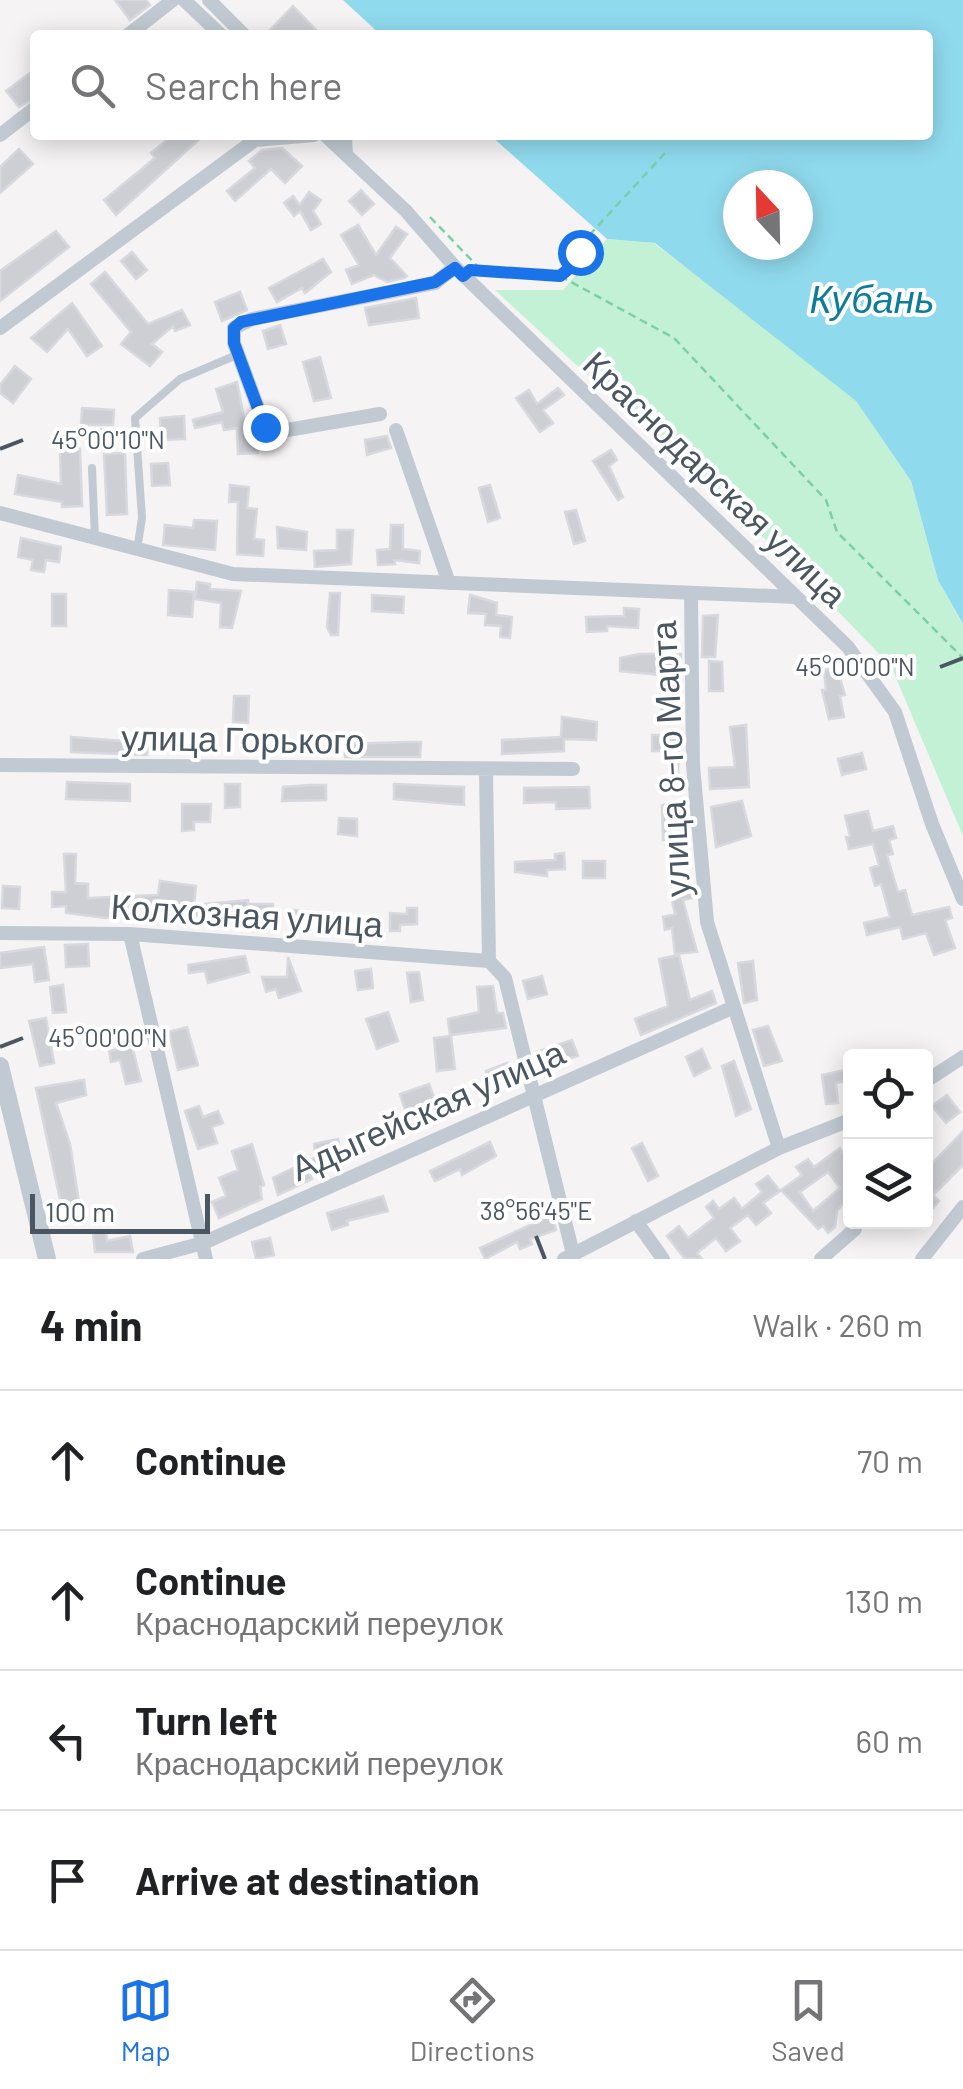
<!DOCTYPE html>
<meta charset="utf-8">
<style>
:root{--surface:#fff;--page:#f6f6f6;--text:#202124;--muted:#757577;--line:#e0e0e0;--accent:#1a73e8}
body{margin:0;font-family:Barlow,sans-serif;background:var(--page);color:var(--text)}
.controls{position:absolute;right:30px;bottom:30px;display:grid;overflow:hidden;border-radius:10px;box-shadow:0 5px 25px #0003}
.controls button{width:90px;height:90px;display:grid;place-items:center;padding:0;border:0;border-bottom:2px solid var(--line);background:var(--surface);color:var(--text);font:50px sans-serif}
.compass{position:absolute;left:723px;top:170px;width:90px;height:90px;border-radius:50%;background:var(--surface);box-shadow:0 5px 25px #0003;rotate:338deg}
.scale{position:absolute;left:30px;bottom:25px;width:180px;box-sizing:border-box;padding-left:10px;border:5px solid #4a5661;border-top:0;font-size:28px;line-height:35px;white-space:nowrap;color:#4a5661;-webkit-text-stroke:8px #fff;paint-order:stroke}
.stop{position:absolute;width:30px;height:30px;margin:-22px;border:8px solid #1a73e8;border-radius:50%;background:#fff}
.stop.end{background:#1a73e8;border-color:#fff;box-shadow:0 2px 10px #0008}
.list{margin:0;padding:0;list-style:none}
h2{display:flex;justify-content:space-between;align-items:center;height:130px;margin:0;padding:0 40px;font-size:42px}
h2 small{font-size:32px;font-weight:400;color:var(--muted)}
.list li{display:grid;grid-template-columns:65px 1fr auto;gap:30px;align-items:center;box-sizing:border-box;height:140px;padding:0 40px;border-top:2px solid var(--line)}
.list b{display:block;font-size:38px;white-space:nowrap}
.list p{margin:0;font-size:32px;white-space:nowrap;color:var(--muted)}
.list em{font-size:32px;font-style:normal;color:var(--muted)}
.icon{flex:none;width:55px;height:55px;fill:none;stroke:currentColor;stroke-width:2;stroke-linecap:round;stroke-linejoin:round}
.map{position:relative;flex:none;width:963px;height:1259px;overflow:hidden}
.search{position:absolute;background:var(--surface);box-shadow:0 5px 25px #0003;left:30px;right:30px;top:30px;height:110px;display:flex;align-items:center;gap:25px;box-sizing:border-box;padding:0 35px;border-radius:10px;color:var(--muted);font-size:38px}
.sheet{height:690px;background:var(--surface)}
nav{display:flex;justify-content:space-around;align-items:center;box-sizing:border-box;height:140px;border-top:2px solid var(--line);background:var(--surface);font-size:28px;color:var(--muted)}
nav a{display:grid;justify-items:center;gap:5px}
nav .on{color:var(--accent)}
.map>svg:first-child{display:block}
</style>
<div class="map">
<svg width="963" height="1259" viewBox="0 0 963 1259">
<rect width="100%" height="100%" fill="#f5f3f3"/>
<path fill="#c3f1d5" d="M607,239L654,243L739,306L856,401L911,481L938,580L963,625V836L891,666L791,563L495,290H563Z"/>
<path fill="#90daee" fill-rule="evenodd" d="M343,0H963V624L938,580L911,481L856,401L655,243L607,239L490,135H928V35H381ZM738,185H798V245H738Z"/>
<path fill="#cdcfd5" stroke="#d7d9de" stroke-width="2.5" fill-rule="evenodd" d="M115,0H146L150,5L130,20Z
M293,6L321,35H275L270,30Z
M35,69V98L19,107L6,91Z
M173,135H204L116,215L104,200L155,158L151,153Z
M282,148L302,166L285,183L271,169L235,201L227,191L255,168L249,161L262,150Z
M19,149L33,164L0,193V167Z
M361,190L374,204L362,215L349,201Z
M309,192L321,200L313,211L321,224L311,230L300,211L294,216L284,203L293,196L300,205Z
M358,225L376,255L396,227L407,234L390,258L407,276L404,278L387,282L374,275L352,284L346,270L359,265L341,235Z
M56,231L69,247L0,301V271Z
M132,252L147,270L136,279L121,261Z
M323,259L331,272L305,293L302,288L277,302L269,288Z
M105,272L148,324L182,310L190,325L175,331L173,326L152,344L162,352L150,366L121,344L131,332L91,284Z
M240,292L247,310L222,321L215,302Z
M416,298L419,318L369,325L365,308Z
M72,303L102,346L87,356L68,329L47,352L31,338Z
M280,325L286,344L268,349L263,331Z
M320,357L331,398L314,401L303,362Z
M15,366L31,379L13,403L0,393V385Z
M237,382L248,438L258,437V453L238,454L237,428L224,430L222,422L195,428L193,420L223,412L216,389Z
M558,388L564,395L543,410L553,423L540,432L516,398L529,390L537,404Z
M82,408L114,410L113,425H81Z
M184,416L185,439L161,440L160,418Z
M387,436L391,448L367,455L365,440Z
M80,449L82,506L62,507V502L15,494L18,475L61,484L60,450Z
M611,450L617,460L609,466L623,497L618,500L593,461Z
M125,453L127,514L107,515L104,454Z
M168,463L170,485L152,486L151,464Z
M230,485L249,487L247,508L257,509L254,539L264,540L263,556L237,554L238,502H229Z
M490,485L500,518L488,522L479,488Z
M576,510L585,541L574,544L565,512Z
M194,520L217,521L215,550L163,545L165,525L193,528Z
M391,525H403V549L420,551L419,563L394,560L395,564L378,565L377,550L390,549Z
M277,527L307,532L306,550L278,548Z
M337,530H353L351,564L315,567L314,551L337,550Z
M21,538L61,547L59,562L46,560L44,572L31,570L33,560L18,557Z
M197,582L210,584V589L241,591L232,628L220,627L221,603L195,599Z
M169,590L194,592L192,617L168,615Z
M330,593H340L338,635H331L327,627Z
M52,594H66V626H52Z
M372,595L404,597L403,613L372,611Z
M470,595L497,603L496,615L512,617L510,638L500,637L501,626L485,625L486,614L468,613Z
M624,608L639,609L638,628L607,626V631L587,632L586,617L624,616Z
M718,615L715,657H702L703,616Z
M639,654H681L679,714L662,715L661,675L620,671V658Z
M709,661L722,662L723,691H709Z
M837,668L845,695L840,696L844,717L829,719L822,690H826L824,670Z
M234,696H249L248,723L233,722Z
M562,717L597,722L596,740L564,739V751L502,754V740L561,737Z
M746,725L749,787L710,789L709,768L735,767L730,727Z
M652,735H679L678,775H669L668,751H652Z
M71,737L148,743L147,755L71,752Z
M408,742H421L420,757H345V744Z
M862,753L866,769L842,775L838,759Z
M67,782L130,784V801L66,799Z
M225,784H240V807L225,808Z
M394,784L464,787V805L394,799Z
M310,785H326V800L282,801L283,787Z
M589,787L590,808L556,809V802L524,803V788Z
M742,801L751,836L716,847L711,807Z
M678,803L689,835L663,840L662,805Z
M182,804H211L210,822H194V830L182,831Z
M868,811L873,831L893,826L896,838L889,840L893,854L887,855L898,892L905,890L912,915L949,907L952,918L945,920L955,948L934,955L926,933L903,939L900,927L867,935L864,923L890,917L881,884L875,886L870,868L879,865L873,844L849,849L846,837L850,836L845,816Z
M339,818L357,819V836L338,834Z
M564,853L565,869L547,870V876L515,872V862L555,860V854Z
M64,854H76L75,883L88,884V898L158,895L160,881L196,886L194,905L248,900V904H273V922H261V931H250V916L202,922L201,916L187,914V911L163,908L122,907L121,916L106,918L66,913V906L52,907V892H66Z
M583,861H605V878H583Z
M3,886L20,887L19,909L2,908Z
M689,887L692,898L683,900L697,952L675,954L672,928L665,930L663,917L675,914L670,892Z
M407,908H417V924L400,925V931H390V913L407,914Z
M291,910L322,912V923L290,925Z
M88,944L89,966L66,967L65,945Z
M44,947L49,980L35,982L33,964L0,968V953Z
M679,955L690,1000L712,991L716,1003L641,1035L635,1019L668,1006L659,959Z
M245,956L249,972L208,983L205,971L189,973L188,965Z
M288,957L301,991L279,998L276,989L266,992L262,977H287Z
M753,961L757,1000L744,1003L738,963Z
M371,969L373,988L358,990L355,971Z
M419,972L423,1000L411,1002L407,973Z
M542,976L547,994L528,999L523,981Z
M63,985L66,1012L53,1013L50,987Z
M493,986L497,1013H503L506,1028L450,1035L448,1019L479,1012L477,987Z
M388,1012L398,1041L377,1049L366,1019Z
M46,1018L54,1063L40,1066L29,1021Z
M768,1026L782,1061L764,1066L753,1030Z
M187,1027L198,1065L178,1070L169,1032Z
M451,1036L455,1069L437,1071L434,1038Z
M572,1040L578,1056L541,1067L536,1052Z
M132,1046L141,1081L126,1084L120,1060L111,1062L109,1051Z
M702,1049L710,1068L694,1076L686,1057Z
M734,1061L751,1109L736,1116L722,1066Z
M507,1063L513,1080L491,1087L486,1071Z
M850,1069V1080L836,1083L838,1103L826,1104L822,1075Z
M84,1080L86,1095L56,1103L70,1144L81,1215L64,1218L36,1088Z
M429,1084L436,1103L406,1113L400,1094Z
M947,1095L960,1112L946,1123L932,1106Z
M199,1106L203,1117L218,1111L223,1123L212,1127L217,1143L198,1149L185,1111Z
M963,1131V1165L933,1195L939,1201L926,1216V1170Z
M338,1139L342,1160L308,1168L312,1179L278,1195L273,1178L316,1157L314,1144Z
M490,1142L496,1156L462,1175L460,1169L435,1181L430,1171Z
M642,1143L658,1176L648,1181L632,1148Z
M252,1144L264,1185L260,1186L262,1199L219,1218L212,1202L226,1196L219,1178L238,1170L232,1151Z
M840,1148L850,1163V1195L837,1211L835,1227L828,1233L823,1226L818,1229L781,1190L802,1175L796,1167L808,1159L814,1167ZM828,1172L840,1188L813,1211L800,1192Z
M768,1176L780,1191L763,1203L771,1213L756,1225L748,1215L730,1228L740,1241L726,1251L716,1238L697,1253L702,1259H685L667,1236L679,1226L688,1238L714,1218L706,1207L713,1201L719,1209L734,1198L742,1209L762,1192L756,1184Z
M383,1196L388,1211L347,1221L348,1225L332,1230L327,1213Z
M552,1215L556,1230L530,1239L532,1244L520,1249L517,1242L485,1259L480,1248Z
M106,1232L107,1241L130,1236L133,1252H95L93,1233Z
M270,1238L274,1255L256,1259L252,1242Z"/>
<g fill="none" stroke-linecap="round" stroke-linejoin="round">
<path stroke="#7ad0a6" stroke-width="2.5" stroke-dasharray="8 5" stroke-linecap="butt" d="M430,217L483,272
M482,273L560,276L577,262L584,241L665,153
M560,276L674,338L826,500L837,532L963,658"/>
<path stroke="#c1cad2" stroke-width="8" d="M82,432L136,433
M92,468L95,539
M137,550L142,518L135,418L180,379L239,354"/>
<path stroke="#c1cad2" stroke-width="14" d="M184,0L221,35
M209,0L244,35
M128,35L173,0
M0,135L35,108
M325,135L406,211L455,267L848,647L895,712L932,824L963,899
M345,135L346,155
M0,328L255,140L314,135
M380,414L276,432L265,427L234,343V328L252,319L435,283L455,267
M396,430L449,583
M0,513L233,574L796,597
M691,596L693,765L707,922L779,1148
M0,765L573,769
M486,771L489,961
M0,933L130,934L489,961
M130,934L206,1259
M489,961L505,978L573,1254
M926,1081L963,1057
M636,1221L663,1259
M143,1259L203,1243L734,1007
M564,1259L779,1148L850,1120
M821,1259L855,1229
M922,1259L963,1207"/>
<path stroke="#c1cad2" stroke-width="18" d="M0,1066L47,1259"/>
</g>
<g fill="none" stroke-linecap="round" stroke-linejoin="round">
<path stroke="#1a73e8" stroke-width="12" d="M265,427L234,343V328L241,322L435,282L455,268L463,276L470,270L560,276L577,262L580,252"/>
</g>
<path fill="none" stroke="#4a5661" stroke-width="4" d="M0,449L23,440M940,667L963,658M0,1047L23,1038M536,1236L545,1259"/>
<g text-anchor="middle" dominant-baseline="central" stroke-width="8" stroke-linejoin="round" paint-order="stroke">
<g font-size="35" fill="#4a5661" stroke="#fff">
<text transform="translate(716 478) rotate(44)">Краснодарская улица</text>
<text transform="translate(243 738) rotate(1)">улица Горького</text>
<text transform="translate(669 759) rotate(-93)">улица 8-го Марта</text>
<text transform="translate(247 914) rotate(4)">Колхозная улица</text>
<text transform="translate(427 1109) rotate(-24)">Адыгейская улица</text>
</g>
<g font-size="38" font-style="italic" fill="#0c7c9b" stroke="#fff">
<text x="872" y="298">Кубань</text>
</g>
</g>
<g font-size="25" text-anchor="middle" fill="#4a5661" stroke="#fff" stroke-width="8" stroke-linejoin="round" paint-order="stroke">
<text x="108" y="449">45°00'10"N</text>
<text x="855" y="676">45°00'00"N</text>
<text x="108" y="1047">45°00'00"N</text>
<text x="536" y="1220">38°56'45"E</text>
</g>
</svg>
<div class="controls">
<button><svg class="icon" aria-label="locate" viewBox="0 0 24 24"><circle cx="12" cy="12" r="6"/><path d="M12 2v4M12 18v4M2 12h4M18 12h4"/></svg></button>
<button><svg class="icon" aria-label="layers" viewBox="0 0 24 24"><path d="M12 4l9 5-9 5-9-5zM3 14l9 5 9-5"/></svg></button>
</div>
<svg class="compass" viewBox="-18 -18 36 36"><path d="M0-13l5 13h-10z" fill="#e53935"/><path d="M0 13l5-13h-10z" fill="#757577"/></svg>
<div class="scale">100 m</div>
<div class="stop" style="left:580px;top:252px"></div>
<div class="stop end" style="left:265px;top:427px"></div>
<div class="search"><svg class="icon" aria-label="search" viewBox="0 0 24 24"><circle cx="10" cy="10" r="6"/><path d="M15 15l6 6"/></svg>Search here</div>
</div>
<section class="sheet">
<h2>4 min<small>Walk · 260 m</small></h2>
<ul class="list">
<li><svg class="icon" aria-label="ahead" viewBox="0 0 24 24"><path d="M12 20V5M6 11l6-6 6 6"/></svg><div><b>Continue</b></div><em>70 m</em></li>
<li><svg class="icon" aria-label="ahead" viewBox="0 0 24 24"><path d="M12 20V5M6 11l6-6 6 6"/></svg><div><b>Continue</b><p>Краснодарский переулок</p></div><em>130 m</em></li>
<li><svg class="icon" aria-label="left" viewBox="0 0 24 24"><path d="M17 20v-9H6M10 6l-5 5 5 5"/></svg><div><b>Turn left</b><p>Краснодарский переулок</p></div><em>60 m</em></li>
<li><svg class="icon" aria-label="arrive" viewBox="0 0 24 24"><path d="M6 21V4h12l-3 4 3 4H6"/></svg><div><b>Arrive at destination</b></div></li>
</ul>
</section>
<nav>
<a class="on"><svg class="icon" aria-label="map" viewBox="0 0 24 24"><path d="M3 6l6-2 6 2 6-2v14l-6 2-6-2-6 2zM9 4v14M15 6v14"/></svg>Map</a>
<a><svg class="icon" aria-label="directions" viewBox="0 0 24 24"><path d="M12 3l9 9-9 9-9-9zM9 14v-3h6M13 9l2 2-2 2"/></svg>Directions</a>
<a><svg class="icon" aria-label="saved" viewBox="0 0 24 24"><path d="M7 4h10v16l-5-4-5 4z"/></svg>Saved</a>
</nav>
